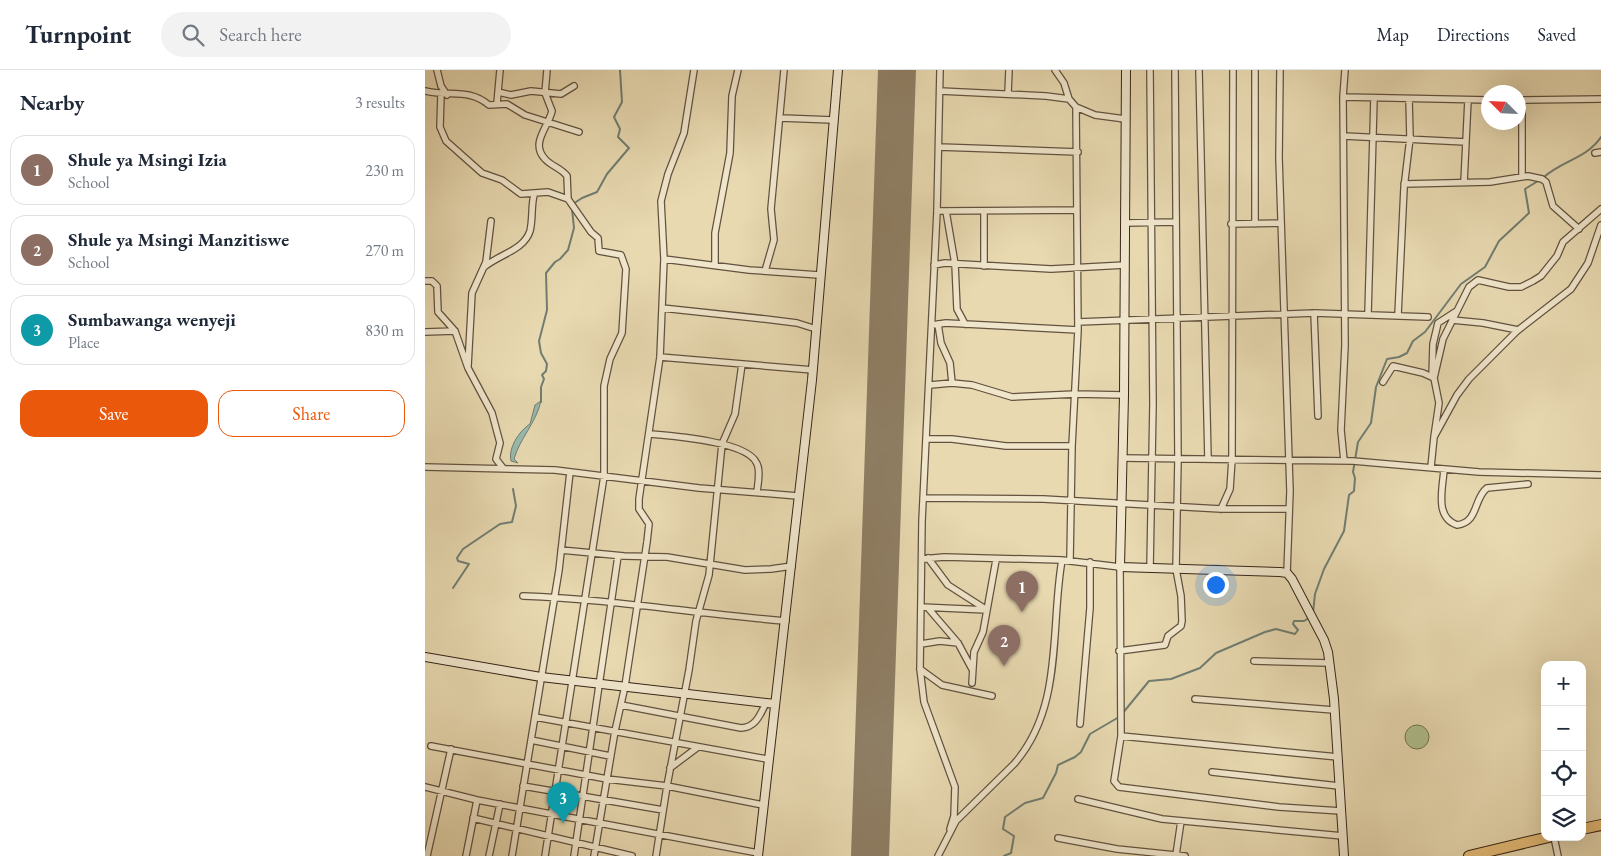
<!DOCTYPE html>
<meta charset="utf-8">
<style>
:root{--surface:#fff;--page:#f2f2f3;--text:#1f2937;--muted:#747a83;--line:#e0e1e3;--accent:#ea580c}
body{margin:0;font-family:"EB Garamond",serif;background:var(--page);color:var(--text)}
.controls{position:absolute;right:15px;bottom:15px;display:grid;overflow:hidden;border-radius:10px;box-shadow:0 5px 20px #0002}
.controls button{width:45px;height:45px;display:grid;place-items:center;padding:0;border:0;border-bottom:1px solid var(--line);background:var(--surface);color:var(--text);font:25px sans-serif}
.compass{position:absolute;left:1056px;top:15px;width:45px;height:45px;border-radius:50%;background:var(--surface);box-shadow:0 5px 20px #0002;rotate:294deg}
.you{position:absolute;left:790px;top:514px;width:18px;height:18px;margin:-12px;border:4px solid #fff;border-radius:50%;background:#1a73e8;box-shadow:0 0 0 8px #1a73e833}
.badge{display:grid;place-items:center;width:32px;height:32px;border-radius:50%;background:var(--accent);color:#fff;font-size:16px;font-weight:700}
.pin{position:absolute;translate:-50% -41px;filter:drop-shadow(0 1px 2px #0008)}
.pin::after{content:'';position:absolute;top:26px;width:18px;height:15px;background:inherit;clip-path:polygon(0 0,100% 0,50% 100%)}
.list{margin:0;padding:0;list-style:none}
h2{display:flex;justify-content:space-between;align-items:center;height:65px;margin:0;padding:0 20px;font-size:21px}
h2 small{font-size:16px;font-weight:400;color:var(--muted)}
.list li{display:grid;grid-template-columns:32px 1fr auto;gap:15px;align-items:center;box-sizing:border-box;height:70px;margin:0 10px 10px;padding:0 10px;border:1px solid var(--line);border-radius:15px}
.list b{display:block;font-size:19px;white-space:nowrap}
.list p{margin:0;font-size:16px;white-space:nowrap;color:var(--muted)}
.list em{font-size:16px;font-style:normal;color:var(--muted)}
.actions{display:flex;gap:10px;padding:15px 20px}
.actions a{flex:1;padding:11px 0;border:1px solid var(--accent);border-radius:15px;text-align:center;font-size:18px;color:var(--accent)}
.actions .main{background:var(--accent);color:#fff}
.icon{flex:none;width:28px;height:28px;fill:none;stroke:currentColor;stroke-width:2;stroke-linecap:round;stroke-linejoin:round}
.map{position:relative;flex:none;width:1176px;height:786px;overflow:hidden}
header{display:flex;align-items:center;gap:30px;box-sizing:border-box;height:70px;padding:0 25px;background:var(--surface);border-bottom:1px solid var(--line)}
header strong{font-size:24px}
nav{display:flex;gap:28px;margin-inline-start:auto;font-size:18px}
.search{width:350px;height:45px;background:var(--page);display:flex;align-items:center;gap:12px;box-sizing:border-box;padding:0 18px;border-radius:28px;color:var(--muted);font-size:19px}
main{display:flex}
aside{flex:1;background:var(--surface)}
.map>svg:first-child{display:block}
</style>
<header>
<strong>Turnpoint</strong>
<div class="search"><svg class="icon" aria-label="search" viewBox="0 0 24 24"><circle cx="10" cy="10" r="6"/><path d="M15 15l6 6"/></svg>Search here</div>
<nav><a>Map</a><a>Directions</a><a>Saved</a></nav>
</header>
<main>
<aside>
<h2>Nearby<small>3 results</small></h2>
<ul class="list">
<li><span class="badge" style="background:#8d6e63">1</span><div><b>Shule ya Msingi Izia</b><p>School</p></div><em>230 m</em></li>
<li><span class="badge" style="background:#8d6e63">2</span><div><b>Shule ya Msingi Manzitiswe</b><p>School</p></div><em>270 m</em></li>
<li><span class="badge" style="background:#0f9aa8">3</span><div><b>Sumbawanga wenyeji</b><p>Place</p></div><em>830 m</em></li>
</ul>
<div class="actions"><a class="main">Save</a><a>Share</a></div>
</aside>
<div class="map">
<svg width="1176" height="786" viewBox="0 0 1176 786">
<rect width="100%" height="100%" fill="#e8d9b1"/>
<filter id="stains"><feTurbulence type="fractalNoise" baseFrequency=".004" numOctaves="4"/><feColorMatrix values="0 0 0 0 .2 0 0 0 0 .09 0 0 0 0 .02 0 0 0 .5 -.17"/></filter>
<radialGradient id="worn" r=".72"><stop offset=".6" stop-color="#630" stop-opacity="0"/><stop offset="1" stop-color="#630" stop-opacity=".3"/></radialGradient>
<path fill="#b1c08f" stroke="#747254" d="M980 667a12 12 0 1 1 24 0a12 12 0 1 1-24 0Z"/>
<path fill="#97baad" stroke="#707e72" d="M116,331C111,353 95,368 89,389L93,393L86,391C83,378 94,361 105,354L110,335Z"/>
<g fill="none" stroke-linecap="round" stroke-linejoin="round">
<path stroke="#707e72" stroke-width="2" d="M1119,107C1138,90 1161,89 1176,67
M148,134L157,128L172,122L182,104L204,78L193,67L195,59L189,47L197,32L195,0
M116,332V317L119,309L117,305L121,301L122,294L116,283L114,271L122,240L121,203L130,192L135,189L143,180L149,158L147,139
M28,518L44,494L33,491L32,488L38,479L75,454L87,452L91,436L88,419
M888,543L890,524L899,499L919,461L924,425L929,421L930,408L928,402L933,372L946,353L951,317L962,289L974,287L982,283L988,271L1000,262L1036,214L1060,197L1074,171L1104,143L1100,119L1113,111
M697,644L724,611L746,609L775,598L791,583L840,562L851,559L870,564L873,560L868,554L869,551H879L884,548
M579,786L586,783L589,766L578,759L580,747L600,733L618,728L631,703L633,695L650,687L656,682L665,664L694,647"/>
<path stroke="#8f7f65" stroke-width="38" d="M445,786L472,0"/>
<g stroke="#62523f" stroke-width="8">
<path id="street" d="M12,0L16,16L22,25
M515,0L512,141L497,451L495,599L499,632L530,717L529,746L525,759
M630,0L639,13L644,29
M774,0L783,389
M830,0V154
M855,0L854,88L865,421L862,503
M0,21C25,27 44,18 64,35L82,34L100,45L154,62
M515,21L621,26L644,29L651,37L653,260L647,376L645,490
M73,22L86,25L106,21L136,24L149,16
M583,23L584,0
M16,24L15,57L21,71L57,103L77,110L96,124L123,122L143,129
M918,27L1064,30
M1094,30L1176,29
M72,33L75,0
M651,37L670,45L700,49
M356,48L408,50
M919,66L1041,72
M514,77L653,82
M1170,83L1176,82
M1097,107V30
M1039,112L1043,30
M979,114L1065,112L1103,106L1117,109L1121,112L1128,136L1154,159
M512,141L652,140
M521,141L530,194L532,239L540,254
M700,153L750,152
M806,154L856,153
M239,189L324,200L394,205
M290,194V163L305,83L307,26L313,0
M509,195L520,193L626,199L700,195
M559,196V141
M59,197C75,184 99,180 105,161C108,149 106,136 109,125
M340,201L349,170L346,139L359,0
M0,211H7L12,216L13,242L30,261L43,298L67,343L75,373L71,389L78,398
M237,238L340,249L372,253L391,259
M889,243L893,346
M943,244L949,28
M973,245L979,118L985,68L984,29
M1027,250L1058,253L1093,260
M653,252L889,243L1003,247
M513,254L516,273L525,293L527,313
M507,255L521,253L653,260
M0,262L30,261
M235,287L388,300
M317,294L310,344L297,374L284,505L271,551L264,600L242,716L338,735
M43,296L47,223L61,192L66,151
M1007,307L1008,274L1013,253L1030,242
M958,312L968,296L998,303L1009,308
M505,315L527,313L547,315L587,327L651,324L699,325
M224,364C247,366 320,371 331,392C336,399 333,413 332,422
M1009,367L1014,333L1009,308L1018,269L1044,217L1053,210L1084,217H1096L1108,211L1116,206L1132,186L1138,172L1176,139
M502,369H527L581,376H647
M697,388L928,391L1054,402L1176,405
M919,391L916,360L920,275L918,27L920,0
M0,397L130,400L274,418L373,426
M1006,397L1009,367L1032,325L1044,309L1092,261L1146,219L1163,193L1176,155
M1019,399C1018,418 1009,447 1032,455C1054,452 1048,429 1062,418L1103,414
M498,428L618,429L796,439H864
M796,439L805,419L807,389L808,0
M136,480L199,486L242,487L320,500L346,499L367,496
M503,488L523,515L562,540L558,562L549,582L547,613
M497,489L519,487L637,490L695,497L696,666L913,687
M725,498L728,334L725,0
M98,526C186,529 273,544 361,551
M496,537L562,540L571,490
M503,538L533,573L547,599
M496,574L515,571L533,573
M694,581L740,575L743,566L756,556L757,551L756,526L751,499L753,389L750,0
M829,591L904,593
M495,599L517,615L567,626
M770,629L909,640
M196,635L316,658C331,657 335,645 341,633
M110,647L342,689
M655,654L665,538V492
M696,666L689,711L694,717L854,737L916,741
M106,670L185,686
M6,676L182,709L242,716L231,786
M245,698L273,677
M787,702L914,716
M98,716L238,740
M0,717L52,730L333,783
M653,729L737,749L918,766
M48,748L207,786
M1129,767L1133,786
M633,768L692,779L760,786
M751,785L756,751
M2,786L26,679
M41,786L52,730
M64,786L75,734
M87,786L134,500L145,402
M120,786L179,406V316L185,289L197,263L201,199L196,185L174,181L173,168L166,162L143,129L142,106C136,98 126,96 120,89C105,73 123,58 127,41L120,23L122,0
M149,786L193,486
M169,786L190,661L200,616L222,472L224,454L214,439V429L235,287L239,189L236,131L243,104L259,63L269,0
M513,786L531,751L589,694C639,637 625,558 637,490"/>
</g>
<g stroke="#362519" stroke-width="10">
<path id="secondary" d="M701,0L699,325L695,497L855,502L862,503L867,509L899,570L903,582L909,629L919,786
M0,587L116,607L350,634
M333,786L387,310L413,0"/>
</g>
<g stroke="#362519" stroke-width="12">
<path id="highway" d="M1157,759L1176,755
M1044,786L1124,767"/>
</g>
<use href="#street" stroke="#f0e6cc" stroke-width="5.5"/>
<use href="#secondary" stroke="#f0e6cc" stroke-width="8"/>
<use href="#highway" stroke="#e4bc78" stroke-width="10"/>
</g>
<rect width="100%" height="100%" filter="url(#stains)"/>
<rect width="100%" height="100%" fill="url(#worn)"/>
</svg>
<div class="controls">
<button>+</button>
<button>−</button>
<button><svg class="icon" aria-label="locate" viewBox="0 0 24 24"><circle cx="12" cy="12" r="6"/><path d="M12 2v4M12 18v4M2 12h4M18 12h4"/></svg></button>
<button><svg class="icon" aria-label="layers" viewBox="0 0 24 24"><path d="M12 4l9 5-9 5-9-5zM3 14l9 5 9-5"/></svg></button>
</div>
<svg class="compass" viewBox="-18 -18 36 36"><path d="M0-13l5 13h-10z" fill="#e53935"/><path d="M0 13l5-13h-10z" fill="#747a83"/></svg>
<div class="you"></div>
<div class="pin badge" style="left:597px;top:542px;background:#8d6e63">1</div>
<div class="pin badge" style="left:579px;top:596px;background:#8d6e63">2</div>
<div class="pin badge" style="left:138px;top:753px;background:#0f9aa8">3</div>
</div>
</main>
